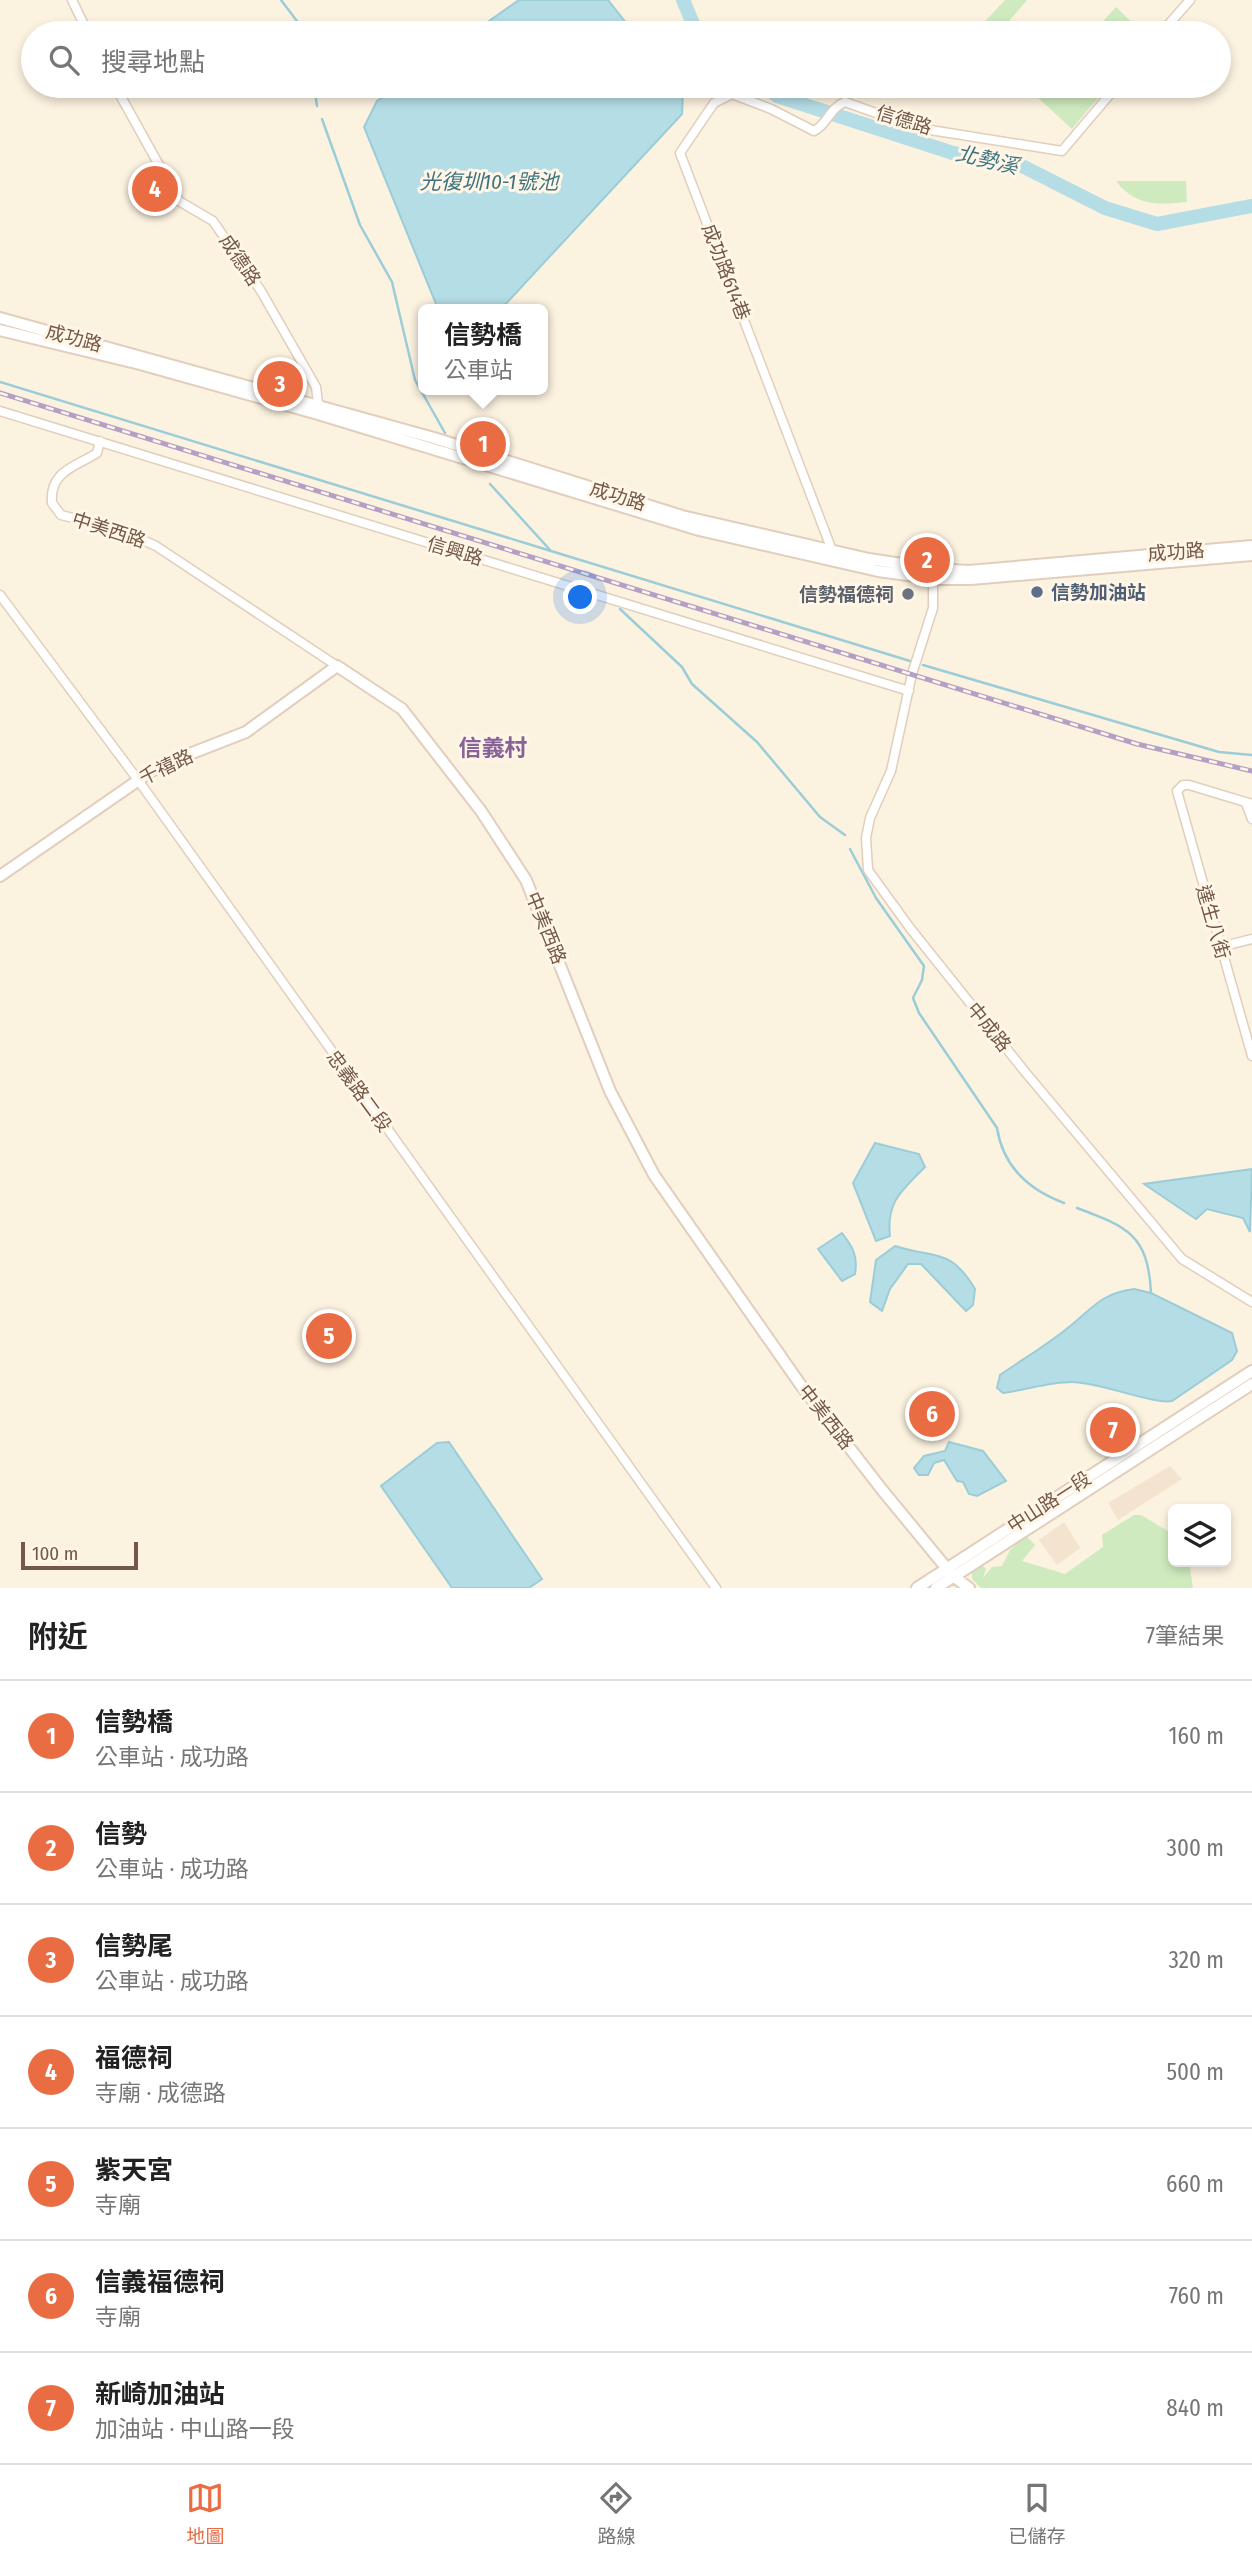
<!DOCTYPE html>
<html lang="zh-TW">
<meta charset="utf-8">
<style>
:root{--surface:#fff;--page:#f6f6f6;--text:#222;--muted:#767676;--line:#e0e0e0;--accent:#e96c43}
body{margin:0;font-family:"Fira Sans Condensed","Noto Sans TC",sans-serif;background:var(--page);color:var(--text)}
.controls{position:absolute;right:21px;bottom:21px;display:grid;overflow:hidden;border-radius:10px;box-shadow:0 4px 10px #0003}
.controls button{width:63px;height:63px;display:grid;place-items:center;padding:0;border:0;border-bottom:2px solid var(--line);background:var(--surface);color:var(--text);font:35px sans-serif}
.scale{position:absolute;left:21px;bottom:18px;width:117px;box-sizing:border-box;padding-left:7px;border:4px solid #735847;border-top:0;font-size:19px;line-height:24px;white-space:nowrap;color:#735847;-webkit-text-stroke:5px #fff6e7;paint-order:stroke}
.you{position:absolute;left:581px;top:598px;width:24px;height:24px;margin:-18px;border:5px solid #fff;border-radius:50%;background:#1a73e8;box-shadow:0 0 0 10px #1a73e833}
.badge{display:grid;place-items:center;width:46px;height:46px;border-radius:50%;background:var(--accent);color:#fff;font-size:23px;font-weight:700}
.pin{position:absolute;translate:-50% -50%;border:4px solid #fff;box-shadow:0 2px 7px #0006}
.popup{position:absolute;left:418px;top:304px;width:130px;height:91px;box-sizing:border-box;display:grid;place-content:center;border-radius:10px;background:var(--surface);filter:drop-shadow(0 2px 5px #0005);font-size:23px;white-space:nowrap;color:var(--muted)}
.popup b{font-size:26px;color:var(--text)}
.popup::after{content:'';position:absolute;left:50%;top:100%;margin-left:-14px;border:14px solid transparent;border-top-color:var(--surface)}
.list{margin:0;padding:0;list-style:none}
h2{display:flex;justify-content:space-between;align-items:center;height:91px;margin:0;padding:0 28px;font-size:30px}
h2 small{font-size:23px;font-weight:400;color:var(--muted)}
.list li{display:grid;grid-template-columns:46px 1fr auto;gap:21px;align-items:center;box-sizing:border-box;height:112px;padding:0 28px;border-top:2px solid var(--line)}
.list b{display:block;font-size:26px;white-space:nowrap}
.list p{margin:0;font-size:23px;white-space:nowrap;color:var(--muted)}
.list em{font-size:23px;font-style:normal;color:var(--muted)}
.icon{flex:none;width:38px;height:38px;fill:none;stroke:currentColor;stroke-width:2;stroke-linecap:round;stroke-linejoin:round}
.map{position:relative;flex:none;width:1252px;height:1588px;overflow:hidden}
.search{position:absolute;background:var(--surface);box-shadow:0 4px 10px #0003;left:21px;right:21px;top:21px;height:77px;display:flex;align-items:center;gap:18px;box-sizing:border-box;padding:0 24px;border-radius:38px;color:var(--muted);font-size:26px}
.sheet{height:875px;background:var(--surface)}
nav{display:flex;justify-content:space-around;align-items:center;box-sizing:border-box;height:98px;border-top:2px solid var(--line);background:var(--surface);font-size:19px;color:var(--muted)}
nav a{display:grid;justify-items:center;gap:4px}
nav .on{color:var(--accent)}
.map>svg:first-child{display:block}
</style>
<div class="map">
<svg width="1252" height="1588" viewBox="0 0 1252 1588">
<rect width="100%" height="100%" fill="#fcf2e0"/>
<path fill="#f4e4cf" d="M1170,1466L1182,1479L1118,1520L1108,1503Z
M1064,1522L1080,1548L1057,1565L1039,1540Z"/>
<path fill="#cfeabf" d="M1005,0H1027L999,33H974Z
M1116,7L1143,33H1092Z
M1047,86H1108L1072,129L1037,97Z
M1116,181H1186L1187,202C1158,205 1135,206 1116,181Z
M1134,1515H1141L1173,1534V1562H1189L1193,1588H981L972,1579V1572L981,1564L986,1569L983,1578L992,1567L1002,1566L1010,1550L1026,1536L1035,1545L1022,1561L1065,1574L1103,1547L1102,1535Z"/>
<path fill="#b5dde6" stroke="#9bcdd8" stroke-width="2" d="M519,0H608L634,33H472Z
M399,86H680L683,91L682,114L501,309H438L364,127L377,101Z
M875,1143L919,1154L925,1167C902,1190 886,1202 890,1236L876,1241L853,1183Z
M1252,1169L1250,1232L1243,1218L1207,1209L1196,1219L1144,1184Z
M842,1233C853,1247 858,1256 855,1274L842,1281L818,1249Z
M895,1246C935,1259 950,1247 975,1289L973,1305L966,1311L921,1264H908L890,1289L882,1311L870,1302L876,1260Z
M1134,1289L1151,1293L1232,1333L1237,1351L1232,1360L1172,1401C1155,1405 1099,1382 1072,1382C1049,1382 1026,1390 1003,1393L997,1388L1000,1375C1023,1359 1047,1345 1069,1327C1094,1307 1100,1294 1134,1289Z
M449,1442L542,1579L529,1588H452L381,1486L437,1443Z
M949,1442L983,1451L1006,1481L977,1496L969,1494L963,1482L957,1481L944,1460L934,1463L928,1475H919L914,1468L924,1456L945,1451Z"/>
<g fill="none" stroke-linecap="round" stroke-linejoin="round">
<path stroke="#9bcdd8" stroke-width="2.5" d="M281,0L306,33
M314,86L317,106
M322,119L360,225L392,282L415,380L445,433
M0,382L551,551
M490,484L551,551L910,661
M620,609L682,667L692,684L757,742L820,817L845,835
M923,665L1219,752L1252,755
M850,849L876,898L924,966L922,980L913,998L919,1013L997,1128C1003,1166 1029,1190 1064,1203
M1077,1208C1128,1227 1148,1235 1151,1293"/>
<path stroke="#b5dde6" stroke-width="14" d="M683,0L697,33
M764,86L777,96L953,153L1016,163L1105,208L1157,224L1252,206"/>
<g stroke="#e1cebc" stroke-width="11">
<path id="minor" d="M72,0L88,33
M1161,33L1190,0
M115,86L179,201L213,221L261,291L316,387L319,411
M0,411L909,691
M100,441L97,453C77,466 49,471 52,503L61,515L120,530L156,546L337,666
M829,552L830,545L680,153L714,103L732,94L771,109L814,131C828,124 829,108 845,102L918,128L1062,151L1117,86
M933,574V608L912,674L891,771L870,818L866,838L868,870L910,928L1026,1073L1182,1259L1252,1302
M0,595L138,780L716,1588
M1246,803L1252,819
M1252,804L1189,785H1183L1177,791L1252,1056
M1220,947L1252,939"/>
</g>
<g stroke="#e1cebc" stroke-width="14">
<path id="tertiary" d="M0,318L434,438L682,516L869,559L934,569L969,571L1252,546
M0,330L140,364L318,414L699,530L878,571L937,579H971L1252,555
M0,876L159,766L246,732L337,666L402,709L481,811L526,880L610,1091L654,1175L800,1384L883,1491L953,1576L969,1588
M917,1588L1252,1371
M936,1588L1252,1384"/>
</g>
<use href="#minor" stroke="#fff" stroke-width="8"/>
<use href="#tertiary" stroke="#fff" stroke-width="10"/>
<g stroke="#b5a0c5" stroke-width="5">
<path id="rail" d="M0,393L1137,744L1252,771"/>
</g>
<use href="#rail" stroke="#fff6e7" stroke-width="2.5" stroke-dasharray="8" stroke-linecap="butt"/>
</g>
<circle fill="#5c6f8a" stroke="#fff6e7" stroke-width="2.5" cx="1037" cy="592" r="7"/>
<circle fill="#6b7280" stroke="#fff6e7" stroke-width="2.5" cx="908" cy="594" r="7"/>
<g text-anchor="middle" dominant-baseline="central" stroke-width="6" stroke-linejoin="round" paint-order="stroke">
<g font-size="19" fill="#735847" stroke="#fff6e7">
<text transform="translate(904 120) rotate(17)">信德路</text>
<text transform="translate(240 260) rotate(56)">成德路</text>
<text transform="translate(726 272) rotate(69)">成功路614巷</text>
<text transform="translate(74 338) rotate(15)">成功路</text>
<text transform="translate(618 496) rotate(17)">成功路</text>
<text transform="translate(109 530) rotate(18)">中美西路</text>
<text transform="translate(455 551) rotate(17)">信興路</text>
<text transform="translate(1176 552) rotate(-4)">成功路</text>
<text transform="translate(166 767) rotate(-26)">千禧路</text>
<text transform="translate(1213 922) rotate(74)">達生八街</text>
<text transform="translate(546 928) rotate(68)">中美西路</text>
<text transform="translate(989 1027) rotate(51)">中成路</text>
<text transform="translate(359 1091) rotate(54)">忠義路二段</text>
<text transform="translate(826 1417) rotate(52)">中美西路</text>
<text transform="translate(1049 1502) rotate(-33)">中山路一段</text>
</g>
<g font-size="19" font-weight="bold" fill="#4e5e75" stroke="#fff6e7" text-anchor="start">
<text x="1051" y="592">信勢加油站</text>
</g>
<g font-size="19" font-weight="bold" fill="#5b616d" stroke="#fff6e7" text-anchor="end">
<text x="894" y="594">信勢福德祠</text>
</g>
<g font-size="21" font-style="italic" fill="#3e7481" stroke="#fff6e7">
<text transform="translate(987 160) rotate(13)">北勢溪</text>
<text x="489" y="182">光復圳10-1號池</text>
</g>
<g font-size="23" font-weight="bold" fill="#876397" stroke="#fff6e7">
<text x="493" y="748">信義村</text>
</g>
</g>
</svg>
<div class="controls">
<button><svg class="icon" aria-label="layers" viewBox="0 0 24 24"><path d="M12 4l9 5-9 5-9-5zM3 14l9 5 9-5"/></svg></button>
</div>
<div class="scale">100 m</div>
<div class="you"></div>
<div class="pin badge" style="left:483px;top:444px">1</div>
<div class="popup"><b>信勢橋</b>公車站</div>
<div class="pin badge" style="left:927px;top:560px">2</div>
<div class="pin badge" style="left:280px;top:384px">3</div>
<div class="pin badge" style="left:155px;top:189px">4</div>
<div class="pin badge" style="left:329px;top:1336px">5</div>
<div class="pin badge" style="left:932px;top:1414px">6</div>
<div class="pin badge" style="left:1113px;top:1430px">7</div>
<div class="search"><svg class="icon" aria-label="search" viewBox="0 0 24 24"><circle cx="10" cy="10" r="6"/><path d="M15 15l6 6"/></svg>搜尋地點</div>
</div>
<section class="sheet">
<h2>附近<small>7筆結果</small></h2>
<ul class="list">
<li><span class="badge">1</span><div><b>信勢橋</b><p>公車站 · 成功路</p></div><em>160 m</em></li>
<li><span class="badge">2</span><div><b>信勢</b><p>公車站 · 成功路</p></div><em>300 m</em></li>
<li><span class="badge">3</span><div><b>信勢尾</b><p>公車站 · 成功路</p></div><em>320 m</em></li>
<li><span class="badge">4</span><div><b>福德祠</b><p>寺廟 · 成德路</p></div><em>500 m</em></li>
<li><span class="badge">5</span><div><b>紫天宮</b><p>寺廟</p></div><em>660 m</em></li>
<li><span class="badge">6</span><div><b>信義福德祠</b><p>寺廟</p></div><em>760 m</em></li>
<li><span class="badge">7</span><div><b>新崎加油站</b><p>加油站 · 中山路一段</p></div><em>840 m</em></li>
</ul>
</section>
<nav>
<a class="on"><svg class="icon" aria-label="map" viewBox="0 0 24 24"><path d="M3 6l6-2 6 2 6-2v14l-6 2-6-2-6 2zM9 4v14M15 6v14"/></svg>地圖</a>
<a><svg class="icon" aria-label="directions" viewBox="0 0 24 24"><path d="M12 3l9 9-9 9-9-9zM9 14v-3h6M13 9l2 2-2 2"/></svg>路線</a>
<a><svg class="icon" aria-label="saved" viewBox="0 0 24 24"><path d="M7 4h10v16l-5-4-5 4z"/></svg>已儲存</a>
</nav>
